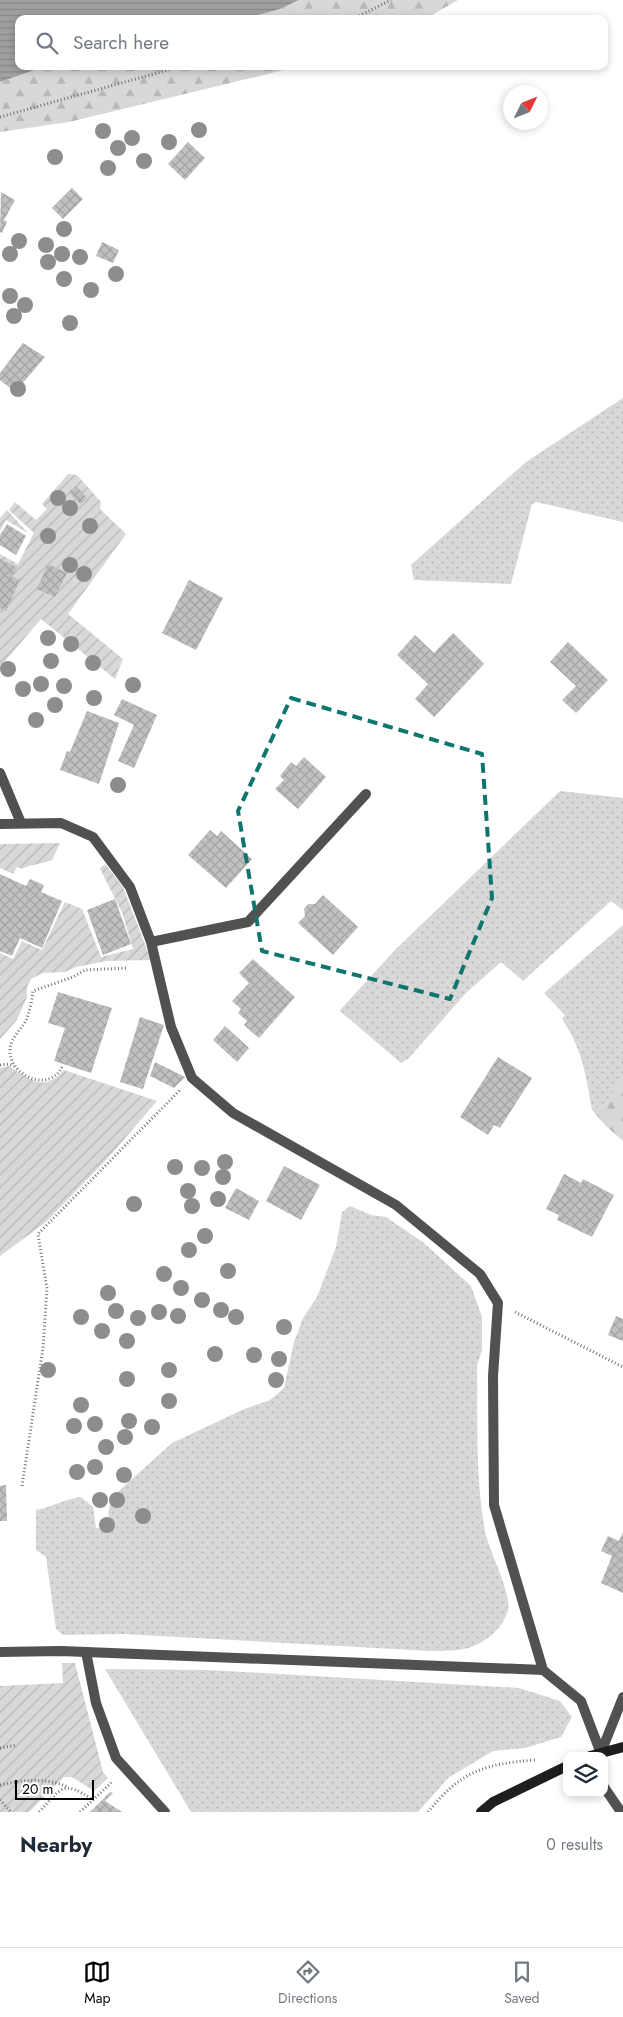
<!DOCTYPE html>
<style>
:root{--surface:#fff;--page:#f2f2f3;--text:#1f2937;--muted:#747a83;--line:#e0e1e3;--accent:#000}
body{margin:0;font-family:Jost,sans-serif;background:var(--page);color:var(--text)}
.controls{position:absolute;right:15px;bottom:15px;display:grid;overflow:hidden;border-radius:10px;box-shadow:0 2px 8px #0003}
.controls button{width:45px;height:45px;display:grid;place-items:center;padding:0;border:0;border-bottom:1px solid var(--line);background:var(--surface);color:var(--text);font:25px sans-serif}
.compass{position:absolute;left:503px;top:85px;width:45px;height:45px;border-radius:50%;background:var(--surface);box-shadow:0 2px 8px #0003;rotate:47deg}
.scale{position:absolute;left:15px;bottom:12px;width:79px;box-sizing:border-box;padding-left:5px;border:2px solid #000;border-top:0;font-size:14px;line-height:18px;white-space:nowrap;color:#000;-webkit-text-stroke:4px #fff;paint-order:stroke}
.list{margin:0;padding:0;list-style:none}
h2{display:flex;justify-content:space-between;align-items:center;height:65px;margin:0;padding:0 20px;font-size:21px}
h2 small{font-size:16px;font-weight:400;color:var(--muted)}
.icon{flex:none;width:28px;height:28px;fill:none;stroke:currentColor;stroke-width:2;stroke-linecap:round;stroke-linejoin:round}
.map{position:relative;flex:none;width:623px;height:1812px;overflow:hidden}
.search{position:absolute;background:var(--surface);box-shadow:0 2px 8px #0003;left:15px;right:15px;top:15px;height:55px;display:flex;align-items:center;gap:12px;box-sizing:border-box;padding:0 18px;border-radius:10px;color:var(--muted);font-size:19px}
.sheet{height:135px;background:var(--surface)}
nav{display:flex;justify-content:space-around;align-items:center;box-sizing:border-box;height:70px;border-top:1px solid var(--line);background:var(--surface);font-size:14px;color:var(--muted)}
nav a{display:grid;justify-items:center;gap:2px}
nav .on{color:var(--accent)}
.map>svg:first-child{display:block}
</style>
<div class="map">
<svg width="623" height="1812" viewBox="0 0 623 1812">
<defs>
<pattern id="grass-dots" width="8" height="8" patternUnits="userSpaceOnUse" patternTransform="scale(1.25)"><rect width="8" height="8" fill="#d8d8d8"/><path d="M2 2h.1M6 6h.1" fill="none" stroke="#b8b8b8" stroke-width="1.8" stroke-linecap="round"/></pattern>
<pattern id="forest-firs" width="22" height="20" patternUnits="userSpaceOnUse" patternTransform="scale(1.25)"><rect width="22" height="20" fill="#d8d8d8"/><path d="M5 1l3.5 6h-7zM16 11l3.5 6h-7z" fill="#b8b8b8"/></pattern>
<pattern id="garden-furrows" width="10" height="10" patternUnits="userSpaceOnUse" patternTransform="scale(1.25)"><rect width="10" height="10" fill="#d8d8d8"/><path d="M-1 1l2-2M0 10L10 0M9 11l2-2" fill="none" stroke="#b8b8b8"/></pattern>
<pattern id="water-rules" width="6" height="5" patternUnits="userSpaceOnUse" patternTransform="scale(1.25)"><rect width="6" height="5" fill="#9f9f9f"/><path d="M0 2.5h6" fill="none" stroke="#878787"/></pattern>
<pattern id="building-cross-hatch" width="8" height="8" patternUnits="userSpaceOnUse" patternTransform="scale(1.25)"><rect width="8" height="8" fill="#c0c0c0"/><path d="M0 0l8 8M0 8l8-8" fill="none" stroke="#a3a3a3"/></pattern>
</defs>
<rect width="100%" height="100%" fill="#fff"/>
<path fill="url(#grass-dots)" d="M623,398V522L536,502L532,504L511,584L414,580L411,565L526,462Z
M560,791L623,798V910L611,901L523,981L501,962L466,993L408,1059L401,1063L340,1011L341,1009L395,950Z
M623,925V1076L605,1105L592,1110C586,1075 582,1048 562,1019L565,1015L544,993Z
M350,1206L371,1215L386,1217L424,1243L471,1286L482,1317V1350L477,1366C478,1421 475,1477 485,1531C489,1551 512,1594 508,1610C504,1628 482,1646 464,1649C453,1651 441,1651 430,1651L123,1634L63,1635L56,1629L46,1557L36,1550V1510C52,1507 65,1499 81,1497L93,1507L96,1528L111,1529L108,1513L112,1497L172,1443L242,1410L270,1400L284,1388L294,1342L303,1318L317,1297L336,1247L342,1212Z
M105,1669L209,1670L519,1688L560,1701L572,1717L561,1737L525,1748L493,1751L448,1778L418,1812H191Z"/>
<path fill="url(#forest-firs)" d="M299,0H458L425,19H244L280,9Z
M46,66H301L69,122L0,132V82Z
M623,1076V1141L606,1126L592,1110L605,1105Z"/>
<path fill="url(#garden-furrows)" d="M68,474L77,475L101,502L100,509L126,534L68,614L123,659L115,679L41,619L0,667V554L18,564L34,533L9,510L15,502L36,520L47,509L42,504Z
M7,510L28,533L6,520L0,531V518Z
M60,843L52,860C42,864 32,864 22,869L17,867L13,874L0,868V844Z
M106,865L123,887L151,960L106,961L76,967L65,972L43,973L31,979L27,987V997L17,1020L0,1039V953L13,959L22,941L42,950L65,902L82,909L101,957L133,949L122,912L100,869L102,866Z
M9,1066C29,1078 43,1094 64,1070L157,1101L108,1158L46,1222L0,1256V1068Z
M62,1663H75L103,1772L108,1778L94,1791L72,1777H64L29,1812H0V1686L63,1683Z"/>
<path fill="url(#water-rules)" d="M0,0H299L280,9L244,19H19V66H46L0,82Z"/>
<path fill="url(#building-cross-hatch)" d="M188,142L205,158L185,180L168,164Z
M72,188L83,199L63,219L52,208Z
M1,192L15,200L4,220L7,222L2,233L0,232Z
M102,242L119,250L113,263L96,256Z
M23,343L45,357L15,392L0,380V373Z
M76,486L87,498L80,504L69,492Z
M7,524L26,536L16,555L0,545V535Z
M0,559L17,567L12,577L20,580L6,611L0,608Z
M48,564L67,573L55,597L37,589Z
M189,580L223,598L196,650L162,633Z
M453,633L484,664L434,717L415,699L428,684L397,655L415,635L434,653Z
M568,642L608,680L576,713L562,700L576,686L550,662Z
M122,699L157,715L134,768L118,761L134,725L114,715Z
M87,711L119,723L99,784L60,770L67,751L70,752Z
M304,757L326,777L298,809L275,789L284,780L280,776L291,762L296,766Z
M210,830L217,836L221,831L252,859L226,888L188,855Z
M0,874L26,886L30,879L44,885L41,892L62,901L42,948L20,938L12,956L0,951Z
M323,895L358,927L333,955L298,923L305,916L304,909L308,904H315Z
M115,899L131,944L103,955L87,910Z
M253,959L295,997L259,1038L244,1025L247,1021L238,1013L241,1009L232,1001L249,983L239,973Z
M58,992L112,1008L91,1073L54,1061L65,1028L48,1023Z
M140,1017L164,1025L143,1089L120,1082Z
M225,1026L249,1048L237,1062L213,1040Z
M498,1057L532,1078L500,1128L494,1125L488,1135L460,1117Z
M155,1062L185,1077L174,1088L150,1076Z
M284,1166L320,1185L301,1220L266,1201Z
M564,1174L581,1183L583,1179L614,1195L592,1237L557,1220L559,1215L546,1209Z
M236,1188L259,1201L249,1220L225,1208Z
M616,1316L623,1319V1341L608,1335Z
M6,1485L7,1521H0V1486Z
M623,1532V1593L601,1583L612,1556L601,1551L608,1536L619,1541Z
M110,1792L113,1793L105,1801L122,1812H90Z"/>
<g fill="none" stroke-linecap="round" stroke-linejoin="round">
<path stroke="#737373" stroke-width="3" stroke-dasharray="1 2.5" stroke-linecap="butt" d="M353,19L391,0
M0,117L182,66
M0,1065L9,1064L14,1066
M62,1067C49,1094 8,1075 10,1049C11,1036 23,1029 27,1018C30,1010 32,1000 33,991L73,977L85,970L127,968
M515,1312L623,1367
M22,1486L43,1348L47,1289L38,1234L180,1090
M0,1748L17,1745
M0,1785C24,1780 44,1777 68,1787
M0,1800L11,1812
M39,1812C62,1788 62,1779 93,1800
M80,1812L112,1782
M428,1812C461,1771 484,1764 535,1760"/>
<path stroke="#515151" stroke-width="10" d="M86,1652L96,1703L116,1758L165,1812"/>
<path stroke="#515151" stroke-width="10" d="M0,773L21,823
M0,824L61,823L93,837L130,887L151,942L171,1027L192,1078L233,1113L396,1205L480,1274L498,1303L493,1376L494,1505L543,1670
M151,942L248,922L366,794
M0,1652L61,1651L543,1670L581,1701L600,1751
M600,1755L623,1697
M604,1787L621,1812"/>
<path stroke="#1e1e1e" stroke-width="10" d="M590,1756L623,1747
M481,1812L493,1802L567,1766"/>
</g>
<g fill="#8d8d8d">
<circle cx="199" cy="130" r="8"/>
<circle cx="103" cy="131" r="8"/>
<circle cx="132" cy="138" r="8"/>
<circle cx="169" cy="142" r="8"/>
<circle cx="118" cy="148" r="8"/>
<circle cx="55" cy="157" r="8"/>
<circle cx="144" cy="161" r="8"/>
<circle cx="108" cy="168" r="8"/>
<circle cx="64" cy="229" r="8"/>
<circle cx="19" cy="241" r="8"/>
<circle cx="46" cy="245" r="8"/>
<circle cx="10" cy="254" r="8"/>
<circle cx="62" cy="254" r="8"/>
<circle cx="80" cy="257" r="8"/>
<circle cx="48" cy="262" r="8"/>
<circle cx="116" cy="274" r="8"/>
<circle cx="64" cy="279" r="8"/>
<circle cx="91" cy="290" r="8"/>
<circle cx="10" cy="296" r="8"/>
<circle cx="25" cy="305" r="8"/>
<circle cx="14" cy="316" r="8"/>
<circle cx="70" cy="323" r="8"/>
<circle cx="18" cy="389" r="8"/>
<circle cx="58" cy="498" r="8"/>
<circle cx="70" cy="508" r="8"/>
<circle cx="90" cy="526" r="8"/>
<circle cx="48" cy="536" r="8"/>
<circle cx="70" cy="565" r="8"/>
<circle cx="84" cy="574" r="8"/>
<circle cx="48" cy="638" r="8"/>
<circle cx="71" cy="644" r="8"/>
<circle cx="51" cy="661" r="8"/>
<circle cx="93" cy="663" r="8"/>
<circle cx="8" cy="669" r="8"/>
<circle cx="41" cy="684" r="8"/>
<circle cx="133" cy="685" r="8"/>
<circle cx="64" cy="686" r="8"/>
<circle cx="23" cy="689" r="8"/>
<circle cx="94" cy="698" r="8"/>
<circle cx="55" cy="705" r="8"/>
<circle cx="36" cy="720" r="8"/>
<circle cx="118" cy="785" r="8"/>
<circle cx="225" cy="1162" r="8"/>
<circle cx="175" cy="1167" r="8"/>
<circle cx="202" cy="1168" r="8"/>
<circle cx="223" cy="1177" r="8"/>
<circle cx="188" cy="1191" r="8"/>
<circle cx="218" cy="1199" r="8"/>
<circle cx="134" cy="1204" r="8"/>
<circle cx="192" cy="1206" r="8"/>
<circle cx="205" cy="1236" r="8"/>
<circle cx="189" cy="1250" r="8"/>
<circle cx="228" cy="1271" r="8"/>
<circle cx="164" cy="1274" r="8"/>
<circle cx="181" cy="1288" r="8"/>
<circle cx="108" cy="1293" r="8"/>
<circle cx="202" cy="1300" r="8"/>
<circle cx="221" cy="1310" r="8"/>
<circle cx="116" cy="1311" r="8"/>
<circle cx="159" cy="1312" r="8"/>
<circle cx="178" cy="1316" r="8"/>
<circle cx="81" cy="1317" r="8"/>
<circle cx="236" cy="1317" r="8"/>
<circle cx="138" cy="1318" r="8"/>
<circle cx="284" cy="1327" r="8"/>
<circle cx="102" cy="1331" r="8"/>
<circle cx="127" cy="1341" r="8"/>
<circle cx="215" cy="1354" r="8"/>
<circle cx="254" cy="1355" r="8"/>
<circle cx="279" cy="1359" r="8"/>
<circle cx="48" cy="1370" r="8"/>
<circle cx="169" cy="1370" r="8"/>
<circle cx="127" cy="1379" r="8"/>
<circle cx="276" cy="1380" r="8"/>
<circle cx="169" cy="1401" r="8"/>
<circle cx="81" cy="1405" r="8"/>
<circle cx="129" cy="1421" r="8"/>
<circle cx="95" cy="1424" r="8"/>
<circle cx="74" cy="1426" r="8"/>
<circle cx="152" cy="1427" r="8"/>
<circle cx="125" cy="1437" r="8"/>
<circle cx="106" cy="1447" r="8"/>
<circle cx="95" cy="1467" r="8"/>
<circle cx="77" cy="1472" r="8"/>
<circle cx="124" cy="1475" r="8"/>
<circle cx="100" cy="1500" r="8"/>
<circle cx="117" cy="1500" r="8"/>
<circle cx="143" cy="1516" r="8"/>
<circle cx="107" cy="1525" r="8"/>
</g>
<path fill="none" stroke="#0f766e" stroke-width="4" stroke-dasharray="10 6" stroke-linejoin="round" d="M291,698L482,754L492,898L450,999L262,951L238,811Z"/>
</svg>
<div class="controls">
<button><svg class="icon" aria-label="layers" viewBox="0 0 24 24"><path d="M12 4l9 5-9 5-9-5zM3 14l9 5 9-5"/></svg></button>
</div>
<svg class="compass" viewBox="-18 -18 36 36"><path d="M0-13l5 13h-10z" fill="#e53935"/><path d="M0 13l5-13h-10z" fill="#747a83"/></svg>
<div class="scale">20 m</div>
<div class="search"><svg class="icon" aria-label="search" viewBox="0 0 24 24"><circle cx="10" cy="10" r="6"/><path d="M15 15l6 6"/></svg>Search here</div>
</div>
<section class="sheet">
<h2>Nearby<small>0 results</small></h2>
<ul class="list">
</ul>
</section>
<nav>
<a class="on"><svg class="icon" aria-label="map" viewBox="0 0 24 24"><path d="M3 6l6-2 6 2 6-2v14l-6 2-6-2-6 2zM9 4v14M15 6v14"/></svg>Map</a>
<a><svg class="icon" aria-label="directions" viewBox="0 0 24 24"><path d="M12 3l9 9-9 9-9-9zM9 14v-3h6M13 9l2 2-2 2"/></svg>Directions</a>
<a><svg class="icon" aria-label="saved" viewBox="0 0 24 24"><path d="M7 4h10v16l-5-4-5 4z"/></svg>Saved</a>
</nav>
